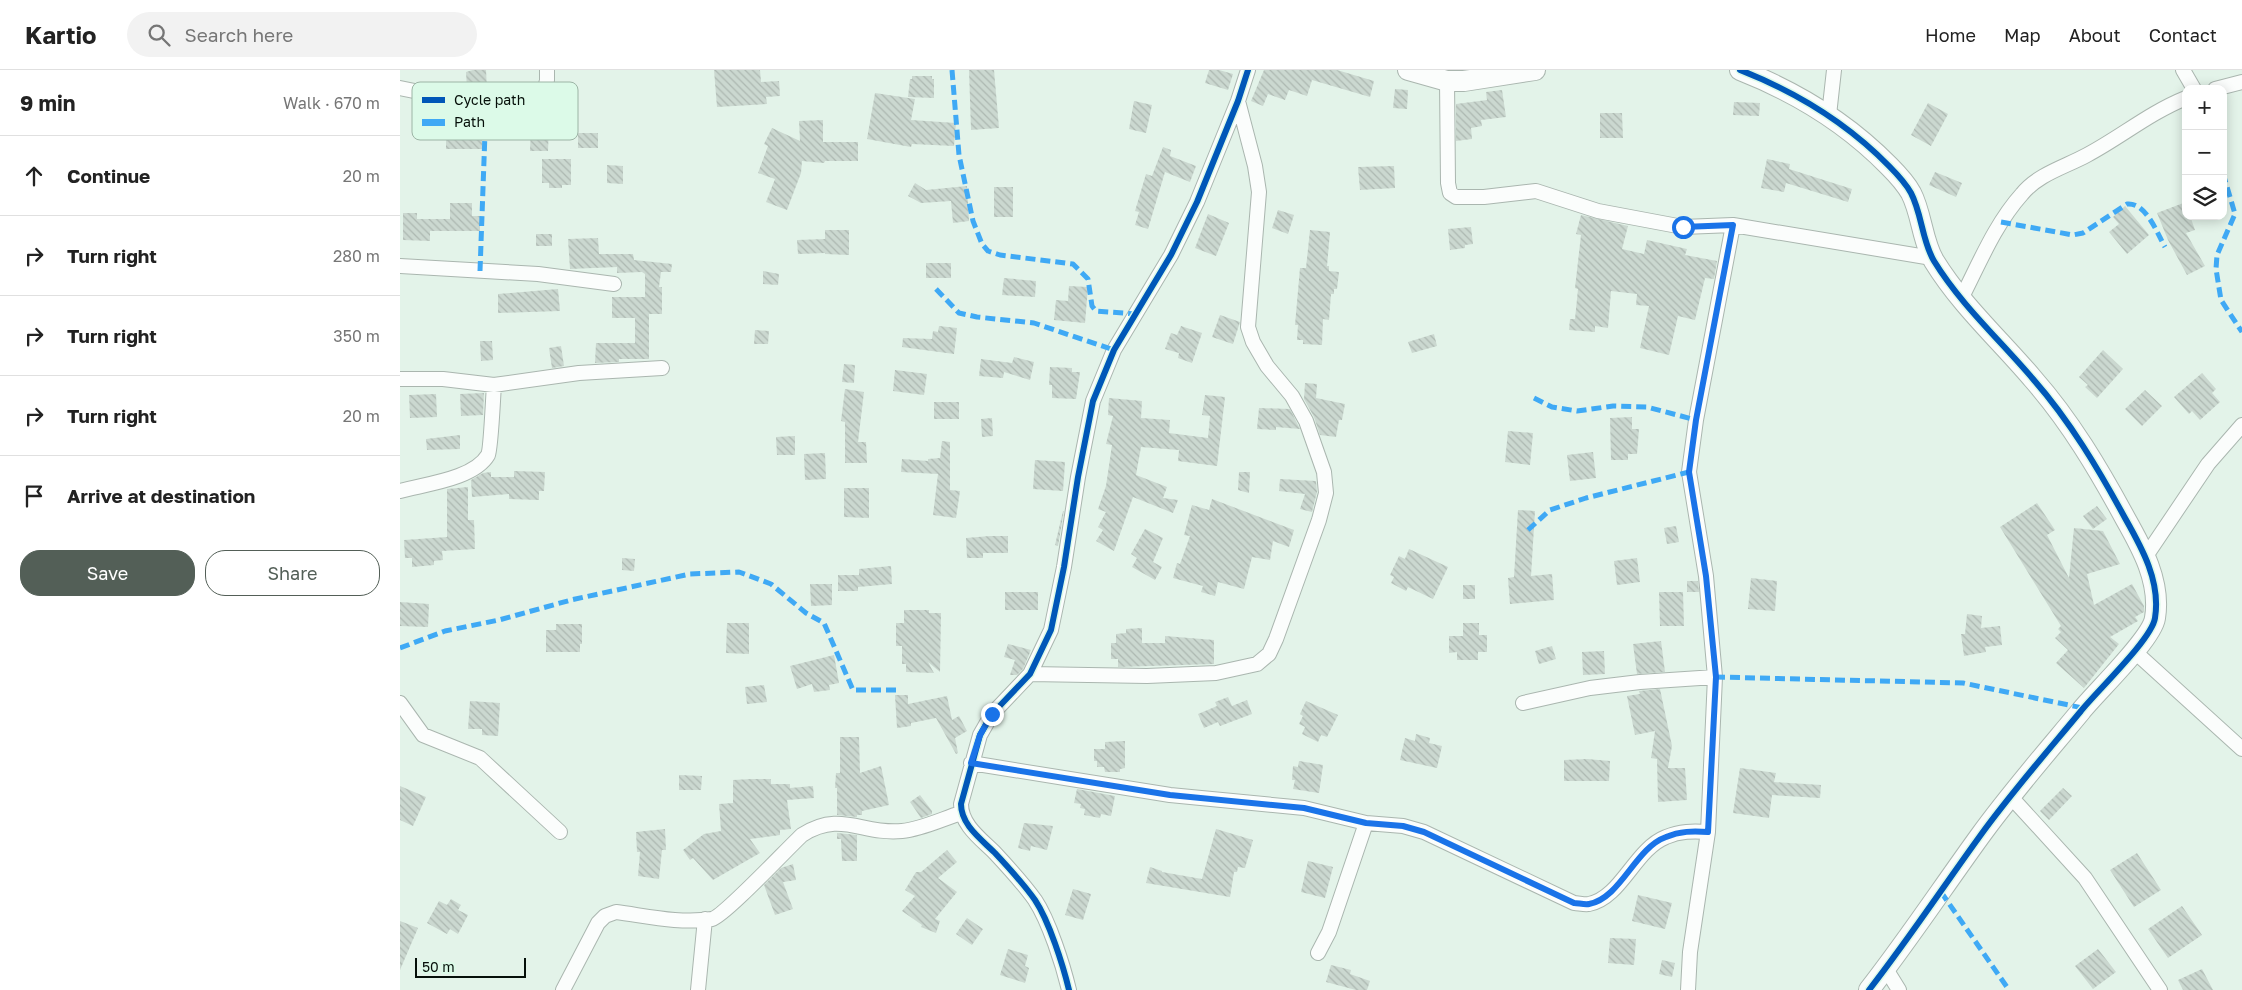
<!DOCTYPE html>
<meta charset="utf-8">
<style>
:root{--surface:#fff;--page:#f2f2f2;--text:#222;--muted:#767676;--line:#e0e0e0;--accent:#535f57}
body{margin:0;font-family:"Golos Text",sans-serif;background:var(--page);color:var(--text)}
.controls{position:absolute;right:15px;top:15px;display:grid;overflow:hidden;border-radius:10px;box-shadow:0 2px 12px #0003}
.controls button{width:45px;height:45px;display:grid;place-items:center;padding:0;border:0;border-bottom:1px solid var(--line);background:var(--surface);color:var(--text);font:25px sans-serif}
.scale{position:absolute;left:15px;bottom:12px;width:111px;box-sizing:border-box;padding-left:5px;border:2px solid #050f09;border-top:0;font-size:14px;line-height:18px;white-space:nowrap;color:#050f09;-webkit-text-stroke:4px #dcfae8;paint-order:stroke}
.stop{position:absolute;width:15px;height:15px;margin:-11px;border:4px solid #1a73e8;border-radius:50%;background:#fff}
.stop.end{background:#1a73e8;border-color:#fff;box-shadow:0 1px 5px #0008}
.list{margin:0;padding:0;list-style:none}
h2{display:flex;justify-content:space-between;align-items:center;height:65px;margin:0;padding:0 20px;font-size:21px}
h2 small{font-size:16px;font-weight:400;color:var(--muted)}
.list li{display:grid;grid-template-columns:32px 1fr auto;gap:15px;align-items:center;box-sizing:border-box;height:80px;padding:0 20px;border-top:1px solid var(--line)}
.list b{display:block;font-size:19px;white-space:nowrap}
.list em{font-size:16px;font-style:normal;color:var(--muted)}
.actions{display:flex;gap:10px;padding:15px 20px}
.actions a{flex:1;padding:11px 0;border:1px solid var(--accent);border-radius:20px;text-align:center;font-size:18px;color:var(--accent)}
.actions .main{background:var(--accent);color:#fff}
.icon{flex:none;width:28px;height:28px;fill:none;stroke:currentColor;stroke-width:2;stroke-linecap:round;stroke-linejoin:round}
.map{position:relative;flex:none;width:1842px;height:920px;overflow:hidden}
header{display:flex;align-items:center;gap:30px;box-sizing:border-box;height:70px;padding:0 25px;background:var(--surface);border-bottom:1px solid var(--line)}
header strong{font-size:24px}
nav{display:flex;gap:28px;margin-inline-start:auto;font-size:18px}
.search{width:350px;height:45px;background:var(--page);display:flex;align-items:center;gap:12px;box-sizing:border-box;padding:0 18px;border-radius:28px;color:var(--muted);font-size:19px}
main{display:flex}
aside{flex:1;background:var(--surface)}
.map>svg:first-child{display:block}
</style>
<header>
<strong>Kartio</strong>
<div class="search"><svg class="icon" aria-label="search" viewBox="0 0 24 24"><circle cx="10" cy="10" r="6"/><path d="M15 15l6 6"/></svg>Search here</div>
<nav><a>Home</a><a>Map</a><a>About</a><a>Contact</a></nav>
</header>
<main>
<aside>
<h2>9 min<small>Walk · 670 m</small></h2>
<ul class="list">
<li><svg class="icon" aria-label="ahead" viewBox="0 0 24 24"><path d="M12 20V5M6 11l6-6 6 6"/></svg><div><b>Continue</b></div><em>20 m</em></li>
<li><svg class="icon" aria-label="right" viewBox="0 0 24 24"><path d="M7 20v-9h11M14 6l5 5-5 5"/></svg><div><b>Turn right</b></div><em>280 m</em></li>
<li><svg class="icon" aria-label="right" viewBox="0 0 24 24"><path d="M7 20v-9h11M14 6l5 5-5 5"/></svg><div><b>Turn right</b></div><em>350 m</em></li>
<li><svg class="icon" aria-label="right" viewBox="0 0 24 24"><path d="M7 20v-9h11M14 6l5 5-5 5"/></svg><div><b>Turn right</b></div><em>20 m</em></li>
<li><svg class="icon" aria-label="arrive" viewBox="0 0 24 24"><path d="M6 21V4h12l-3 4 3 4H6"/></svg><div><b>Arrive at destination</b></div></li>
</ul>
<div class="actions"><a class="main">Save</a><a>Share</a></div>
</aside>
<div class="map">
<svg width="1842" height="920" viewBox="0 0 1842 920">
<defs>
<pattern id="building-back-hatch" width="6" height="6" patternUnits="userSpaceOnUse" patternTransform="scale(1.25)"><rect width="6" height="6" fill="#cbd8d0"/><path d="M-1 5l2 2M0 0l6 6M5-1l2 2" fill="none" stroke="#adb8b1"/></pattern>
</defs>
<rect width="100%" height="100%" fill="#e3f3e9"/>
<path fill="url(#building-back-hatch)" d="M73,0H86L87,19H67L66,2Z
M314,0H360L361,12L379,11L380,26L366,27L367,34L317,37Z
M569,0H594L599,58L571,60Z
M809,0H819L833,4L828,20L805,13Z
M864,0H937L974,11L970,27L912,10L907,26L889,20L885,30L868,24L863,36L851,31Z
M512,6H532V9H534V28L508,27L510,9H512Z
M995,19L1008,20L1007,39L993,38Z
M1102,20L1106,47L1081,50L1082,56L1071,58L1072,69L1056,71V34L1087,30L1086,22Z
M475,23L515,29L511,50L556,53L554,76L512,74L511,77L467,69Z
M734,31L752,35L746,63L729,59Z
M1334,32L1360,33L1359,46L1333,45Z
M1528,33L1548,44L1531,76L1511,65Z
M1200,43H1222L1223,68H1200Z
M41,44L82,45V79H46V60H41Z
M423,50V72H458V91H425L424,93L402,91L401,103L387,140L366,132L375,109L358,103L368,76L364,74L372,58L400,71L399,51Z
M131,54L149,55L148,81H130Z
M178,63H198V78H178Z
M763,77L771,80L770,86L796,96L790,112L765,102L748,159L735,155L739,142L735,141L746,104L752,106Z
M142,89H171V115H162V118H149V113H142Z
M1367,89L1390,94L1389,99L1452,119L1448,132L1386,113L1384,122L1361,118Z
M207,95L223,96V114L207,113Z
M994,96L995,118L960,120L958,97Z
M1535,102L1562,113L1556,127L1529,115Z
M515,113L526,120L567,116L569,151L553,153L551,131L521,133L508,126Z
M594,117H613V147H594Z
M1786,132V146H1790L1795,160L1786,163L1805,196L1787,205L1768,170L1757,143Z
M50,133H72V146H80V161H30V171L3,170V143H17V149H50Z
M1725,136L1749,165L1727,184L1709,162L1719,154L1713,147Z
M878,140L894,145L888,164L872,158Z
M808,144L829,153L816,186L795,178Z
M1181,145L1228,156L1222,179L1244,184L1247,170L1287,179L1285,185L1317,191L1314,209L1305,208L1295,250L1278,246L1269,285L1240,278L1249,236L1236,235L1237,224L1211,221L1208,258L1195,256V262L1169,260L1170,249H1175L1178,219L1175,218L1181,165L1176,164Z
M1071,157L1073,174L1065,175V178L1050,180L1048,159Z
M425,160H449V185L425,184V183L398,184L397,170L425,169Z
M910,160L930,162L927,196H929V201L939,202L937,219H934V224H931L929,250L923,249L922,275L903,274V270H897L898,255H895L900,198H906Z
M136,164H152V176H136Z
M198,168L199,184H233L234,190L272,194L271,202H261L259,217H262V244H249V289H219V292L195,293L196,273H235V248H212V227H245V204L242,202L217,203V197L170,199L168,169Z
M526,193H551V208H526Z
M363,201L379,204L378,215L363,214Z
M604,208L636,211L635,227L602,225Z
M669,216L688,217L685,253L654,250L656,230L668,231Z
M158,219L160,241L98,243V224Z
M820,245L840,252L833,274L812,267Z
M539,256L557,258L554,284L502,277L503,268L532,269L533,261L538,262Z
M781,256L802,263L792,293L778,288L779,283L765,279L771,263L777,265Z
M355,260L369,261L368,274H354Z
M1034,264L1037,276L1012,283L1008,272Z
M80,271H92L93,290L81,291Z
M161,276L164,296L152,298L149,278Z
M1703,280L1723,299L1697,328L1685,317L1688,315L1679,307Z
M614,287L634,292L630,310L604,302L603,308L579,306L581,289L612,293Z
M444,294L455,295L454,313L442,312Z
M650,297L672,298V302H680L676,329L652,328V315H649Z
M495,300L527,304L524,325L493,321Z
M1802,303L1816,319L1812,323L1820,332L1800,350L1792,341L1789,344L1774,327Z
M905,313L917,314L916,328L945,334L942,350H939L936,367L920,365L914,347L904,329Z
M445,319L464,322L458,372H466L467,393H445V352L441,351Z
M1745,320L1762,336L1742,356L1725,339Z
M84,323L83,345L61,346L60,324Z
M36,324L37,347L10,348L9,325Z
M805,325L825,327L817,396L778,391L779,380L741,377L736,405L767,417L763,428L778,430L773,443L733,427L714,481L696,471L703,460L698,457L706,442L698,439L706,416L712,375L706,374L713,346L708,345L709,328L742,331L741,348L770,350L769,363L808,368L810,346L802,345Z
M534,332H559V349H534Z
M859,338L890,339L900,359L876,357V360L857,359Z
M1232,347V359H1239L1237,384H1228V390H1211L1210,348Z
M592,348L593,366L582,367L581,349Z
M1108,361L1133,363L1130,395L1105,392Z
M60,365V379L27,380L26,369Z
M395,366V385H377L376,367Z
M542,371L550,372V420L560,421L556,448L533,445L538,404L501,402L502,389L528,391V389L540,388Z
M1193,382L1196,408L1170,411L1167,385Z
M425,383L426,409L405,410L404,384Z
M635,390L665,392L663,421L633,419Z
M114,401L145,402L144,421H139V430L109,429V424L72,427L71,410L83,403L91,402V407H114Z
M839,402H850L849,423L838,420Z
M880,409L916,411L917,422L912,442L900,439L905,424L879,421Z
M68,417V450H74L75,479L42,481L43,490L34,491V495L12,497V488H5L4,470L47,467V419Z
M444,418H469V448L444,447Z
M812,429L894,460L889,477L873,471L870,490L852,487L844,519L818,512L815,526L801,522L803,516L773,508L777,493L780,494L790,466L784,465L792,435L809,440Z
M1637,433L1655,460L1647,465L1669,508L1674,458L1703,461L1720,494L1687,504L1694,535L1732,514L1744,536V542L1735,547L1738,551L1710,567L1719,574L1684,618L1656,593L1668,580L1655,568L1661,562L1658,559L1661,556L1600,457Z
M1697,436L1707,449L1693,459L1683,446Z
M1118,440L1135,441L1131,506L1152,504L1154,530L1110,534L1108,508L1114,507Z
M663,441H664L658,476L655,475Z
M1276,456L1279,472L1267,474L1264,458Z
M745,459L763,468L753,492L762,497L755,510L732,497L737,488L731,484Z
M590,466H608V483H583V488H567L566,468Z
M1009,479L1048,497L1033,529L1008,517L1006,521L991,513L994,507L990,505L999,486L1005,489Z
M222,488L235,489L234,501L222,500Z
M1237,488L1240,512L1217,515L1214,491Z
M491,496L492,514L458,517V521H438V505H459V499Z
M1351,508L1377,511L1375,541L1348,539Z
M1287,511H1298L1299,522H1287Z
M410,514H432V535L411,536Z
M1063,515H1075V529H1063Z
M605,522H638V540H605Z
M1259,522H1283L1284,556H1260Z
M0,532L29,534L28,557L0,556Z
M504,540H529V543H541L540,602L528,592L534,603L506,602V594H502V576H496V553H504Z
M1567,544L1582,546L1581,558L1600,556L1602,575L1585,577L1586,582L1564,586L1561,564H1565Z
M327,553H349V584L326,583Z
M1063,553H1079V565H1087V582H1078V590H1057V582L1049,583V566H1063Z
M156,554H182V574H180V582H146V560H156Z
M742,558V573H765V566L814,570V594L718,597V589H711V573H716V564L726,563V559Z
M1261,571L1265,602L1237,604L1233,574Z
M608,574L631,580L623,599L617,605H610L615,590L604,587Z
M1152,576L1156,589L1139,594L1135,581Z
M1204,581L1205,604L1183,605L1182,582Z
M434,585L439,613L429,615L430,620L414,622L412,614L397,619L390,596Z
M364,615L367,632L347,634L345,617Z
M1260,619L1272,676L1268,698H1285L1287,730L1258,732L1257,689L1251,688L1255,661L1235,665L1227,626L1240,624L1239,621Z
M495,625H508V634L547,626L552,650L559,646L567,661L555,668L558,683L556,684L536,648L511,653V656L497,658Z
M828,627L832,636L847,630L852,644L820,656L818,652L804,658L798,644L817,636L815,632Z
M70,631L100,633L98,666L82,665V659H68Z
M906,631L938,645L927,667L921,665L918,672L902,664L905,657L899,654L903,646L900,644Z
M1016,664L1030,668L1029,673L1042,676L1037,698L1000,690L1005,668L1015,671Z
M440,667H459L460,703L481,696L489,735L462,741V745H457V747L437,745V718H435L436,703H440Z
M725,671V698L720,699V702H705L704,697H697V691H694V679H705V672Z
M1187,689L1210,691L1209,711H1164V690Z
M899,691L923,695L919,723L893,719L895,710H892L893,696L898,697Z
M1340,698L1376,703L1374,712L1421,715L1420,728L1372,725L1369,748L1333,743Z
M279,705L302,706L301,720H279Z
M351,709H371V714H390V718L413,716L414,728L387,730L391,759L380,760V765L350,769L360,783L313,810L293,788L290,790L283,780L304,764L321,761L319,734L333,733V710Z
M0,716L26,727L13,756L0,750Z
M1663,718L1672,726L1649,750L1640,741Z
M677,719L715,726L711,746L701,744L700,748L684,745L685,739L680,738L681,734L674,733Z
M520,725L532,741V744L521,748L510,732Z
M624,753L653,756L647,780L631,776L630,781L618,778Z
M265,759L266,780H262L259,809L238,806L240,782H237L236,762Z
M816,759L853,770L845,798L838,797L837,802H834L830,827L746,813L750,797L762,801V802L802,809Z
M437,763L457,765V791H442L441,769H437Z
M547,780L557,792L538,808L557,822L535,849L540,851L536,863L521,857L522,855L502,841L515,826L505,820L516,802H521Z
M1737,783L1761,820L1734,837L1710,800Z
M908,791L933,797L925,828L901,822Z
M393,794L396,810L383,812L393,839L375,845L364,815L381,798Z
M673,819L691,824L683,850L665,845Z
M1238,825L1272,833L1265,859L1232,851Z
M51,829L61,835L58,840L68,845L58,864L50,859L47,864L27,853L39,831L47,835Z
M1782,836L1802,865L1768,888L1748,859Z
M567,848L583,859L572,875L556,864Z
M0,851L18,858L0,900Z
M1210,868L1236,869L1234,895L1208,893Z
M608,879L628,885L625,896L629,898L625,913L600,905Z
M1698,879L1716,902L1693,919L1675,896Z
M1262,890L1275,893L1272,907L1259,904Z
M931,895L951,900L950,904L970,911L967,920H956L926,912Z
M1802,899L1813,920H1783L1778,910Z"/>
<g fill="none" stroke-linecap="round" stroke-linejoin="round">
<g stroke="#aab6af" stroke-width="16">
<path id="street" d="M1783,0L1794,19
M1047,11L1048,113L1050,123L1056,127H1084L1136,121L1198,141L1283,157L1333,155L1532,188
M0,18L93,37C112,38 127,33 144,23L147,10V0
M1815,19L1842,12
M1429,45L1434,0
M0,196L138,204L214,214
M1561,229C1579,194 1595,154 1622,124C1638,104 1665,97 1687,85C1721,67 1749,43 1786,28
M0,309H43L94,315L179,303L262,298
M0,421C25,414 74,409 88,385C91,379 93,327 94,315
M1746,486L1808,394L1842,355
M1734,581L1842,679
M630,604L747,606L816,603L857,594L869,584L876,569L919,450L926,423L924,402L906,351L892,326L867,296L853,272L848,257L859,122L855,96L838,31
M0,633L23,665L80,688L160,762
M1123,633L1190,618L1240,612L1315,607
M571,693L770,725L904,738L966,753L929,862L918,883
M1611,727L1685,808L1760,920
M966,753L1003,756L1024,762L1174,833C1178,833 1185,835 1189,834C1221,828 1235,779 1266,767C1280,761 1293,761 1308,762
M1486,899L1499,920
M163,920L198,853L205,846L216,842C247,846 280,854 312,849C324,846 388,778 402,765C441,740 462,765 502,761C522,759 542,749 561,743
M298,920L305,849
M669,920C663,895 649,851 635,830C623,813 609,798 595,783C581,769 561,755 561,734L580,665L592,644L630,604L651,560L664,497L678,407L693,331L714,280L771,185L797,132L838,31L848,0
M1288,920L1290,882L1308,762L1315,607L1306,506L1289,402L1296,350L1333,155"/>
</g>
<g stroke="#aab6af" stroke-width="22">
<path id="secondary" d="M1008,0L1047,11H1064L1135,0
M1340,0C1396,22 1447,53 1489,96C1496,103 1506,114 1511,123C1522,144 1522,171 1534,191C1561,235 1600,270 1633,309C1670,351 1699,400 1725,448C1742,478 1761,512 1755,548C1752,569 1696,622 1681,641C1647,682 1611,723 1580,766C1543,817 1508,870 1469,920"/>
</g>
<use href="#street" stroke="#fbfdfc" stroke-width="14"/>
<use href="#secondary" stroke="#fbfdfc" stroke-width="20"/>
<path stroke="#3fa9f5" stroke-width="5" stroke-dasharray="10 5" stroke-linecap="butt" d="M552,0L559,85L573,151L582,174L588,181L600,185L673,194L688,209L692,236L696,241L736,244
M1823,103L1835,144L1817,185L1816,199L1821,230L1842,262
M1601,152L1673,165L1683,163L1727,134C1746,132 1757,163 1765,177
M80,201L86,35
M536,219L559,243L577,247L634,253L714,280
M1134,328L1152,337L1177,341L1213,336L1247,337L1296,350
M1128,460L1150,440L1186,428L1289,402
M0,578L45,561L99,550L171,530L290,504L339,502L371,514L406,543L424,553L453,620H499
M1315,607L1563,613L1683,638
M1541,822L1609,920"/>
<g stroke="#dcfae8" stroke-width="9">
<path id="cycleway" d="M1340,0C1396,22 1447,53 1489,96C1496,103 1506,114 1511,123C1522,144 1522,171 1534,191C1561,235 1600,270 1633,309C1670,351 1699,400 1725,448C1742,478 1761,512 1755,548C1752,569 1696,622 1681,641C1647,682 1611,723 1580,766C1543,817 1508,870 1469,920
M669,920C663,895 649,851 635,830C623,813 609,798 595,783C581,769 561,755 561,734L580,665L592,644L630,604L651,560L664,497L678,407L693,331L714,280L771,185L797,132L838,31L848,0"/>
</g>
<use href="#cycleway" stroke="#0057b8" stroke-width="6"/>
</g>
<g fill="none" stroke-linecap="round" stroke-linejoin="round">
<path stroke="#1a73e8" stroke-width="6" d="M592,644L580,665L571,693L770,725L904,738L966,753L1003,756L1024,762L1174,833C1178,833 1185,835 1189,834C1221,828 1235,778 1266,767C1280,761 1293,761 1308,762L1316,607L1306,506L1289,402L1296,350L1333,155L1283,157"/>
</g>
<rect x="12" y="12" width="166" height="58" rx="8" fill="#dcfae8" stroke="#9cb4a5" stroke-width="1"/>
<rect x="22" y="27" width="23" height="6" fill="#0057b8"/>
<rect x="22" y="49" width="23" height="7" fill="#3fa9f5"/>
<g font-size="14" fill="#050f09">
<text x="54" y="35">Cycle path</text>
<text x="54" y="57">Path</text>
</g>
</svg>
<div class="controls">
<button>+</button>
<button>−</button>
<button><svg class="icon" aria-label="layers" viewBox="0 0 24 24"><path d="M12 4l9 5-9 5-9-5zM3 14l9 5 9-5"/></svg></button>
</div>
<div class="scale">50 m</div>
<div class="stop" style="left:1283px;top:157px"></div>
<div class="stop end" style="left:592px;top:644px"></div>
</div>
</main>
